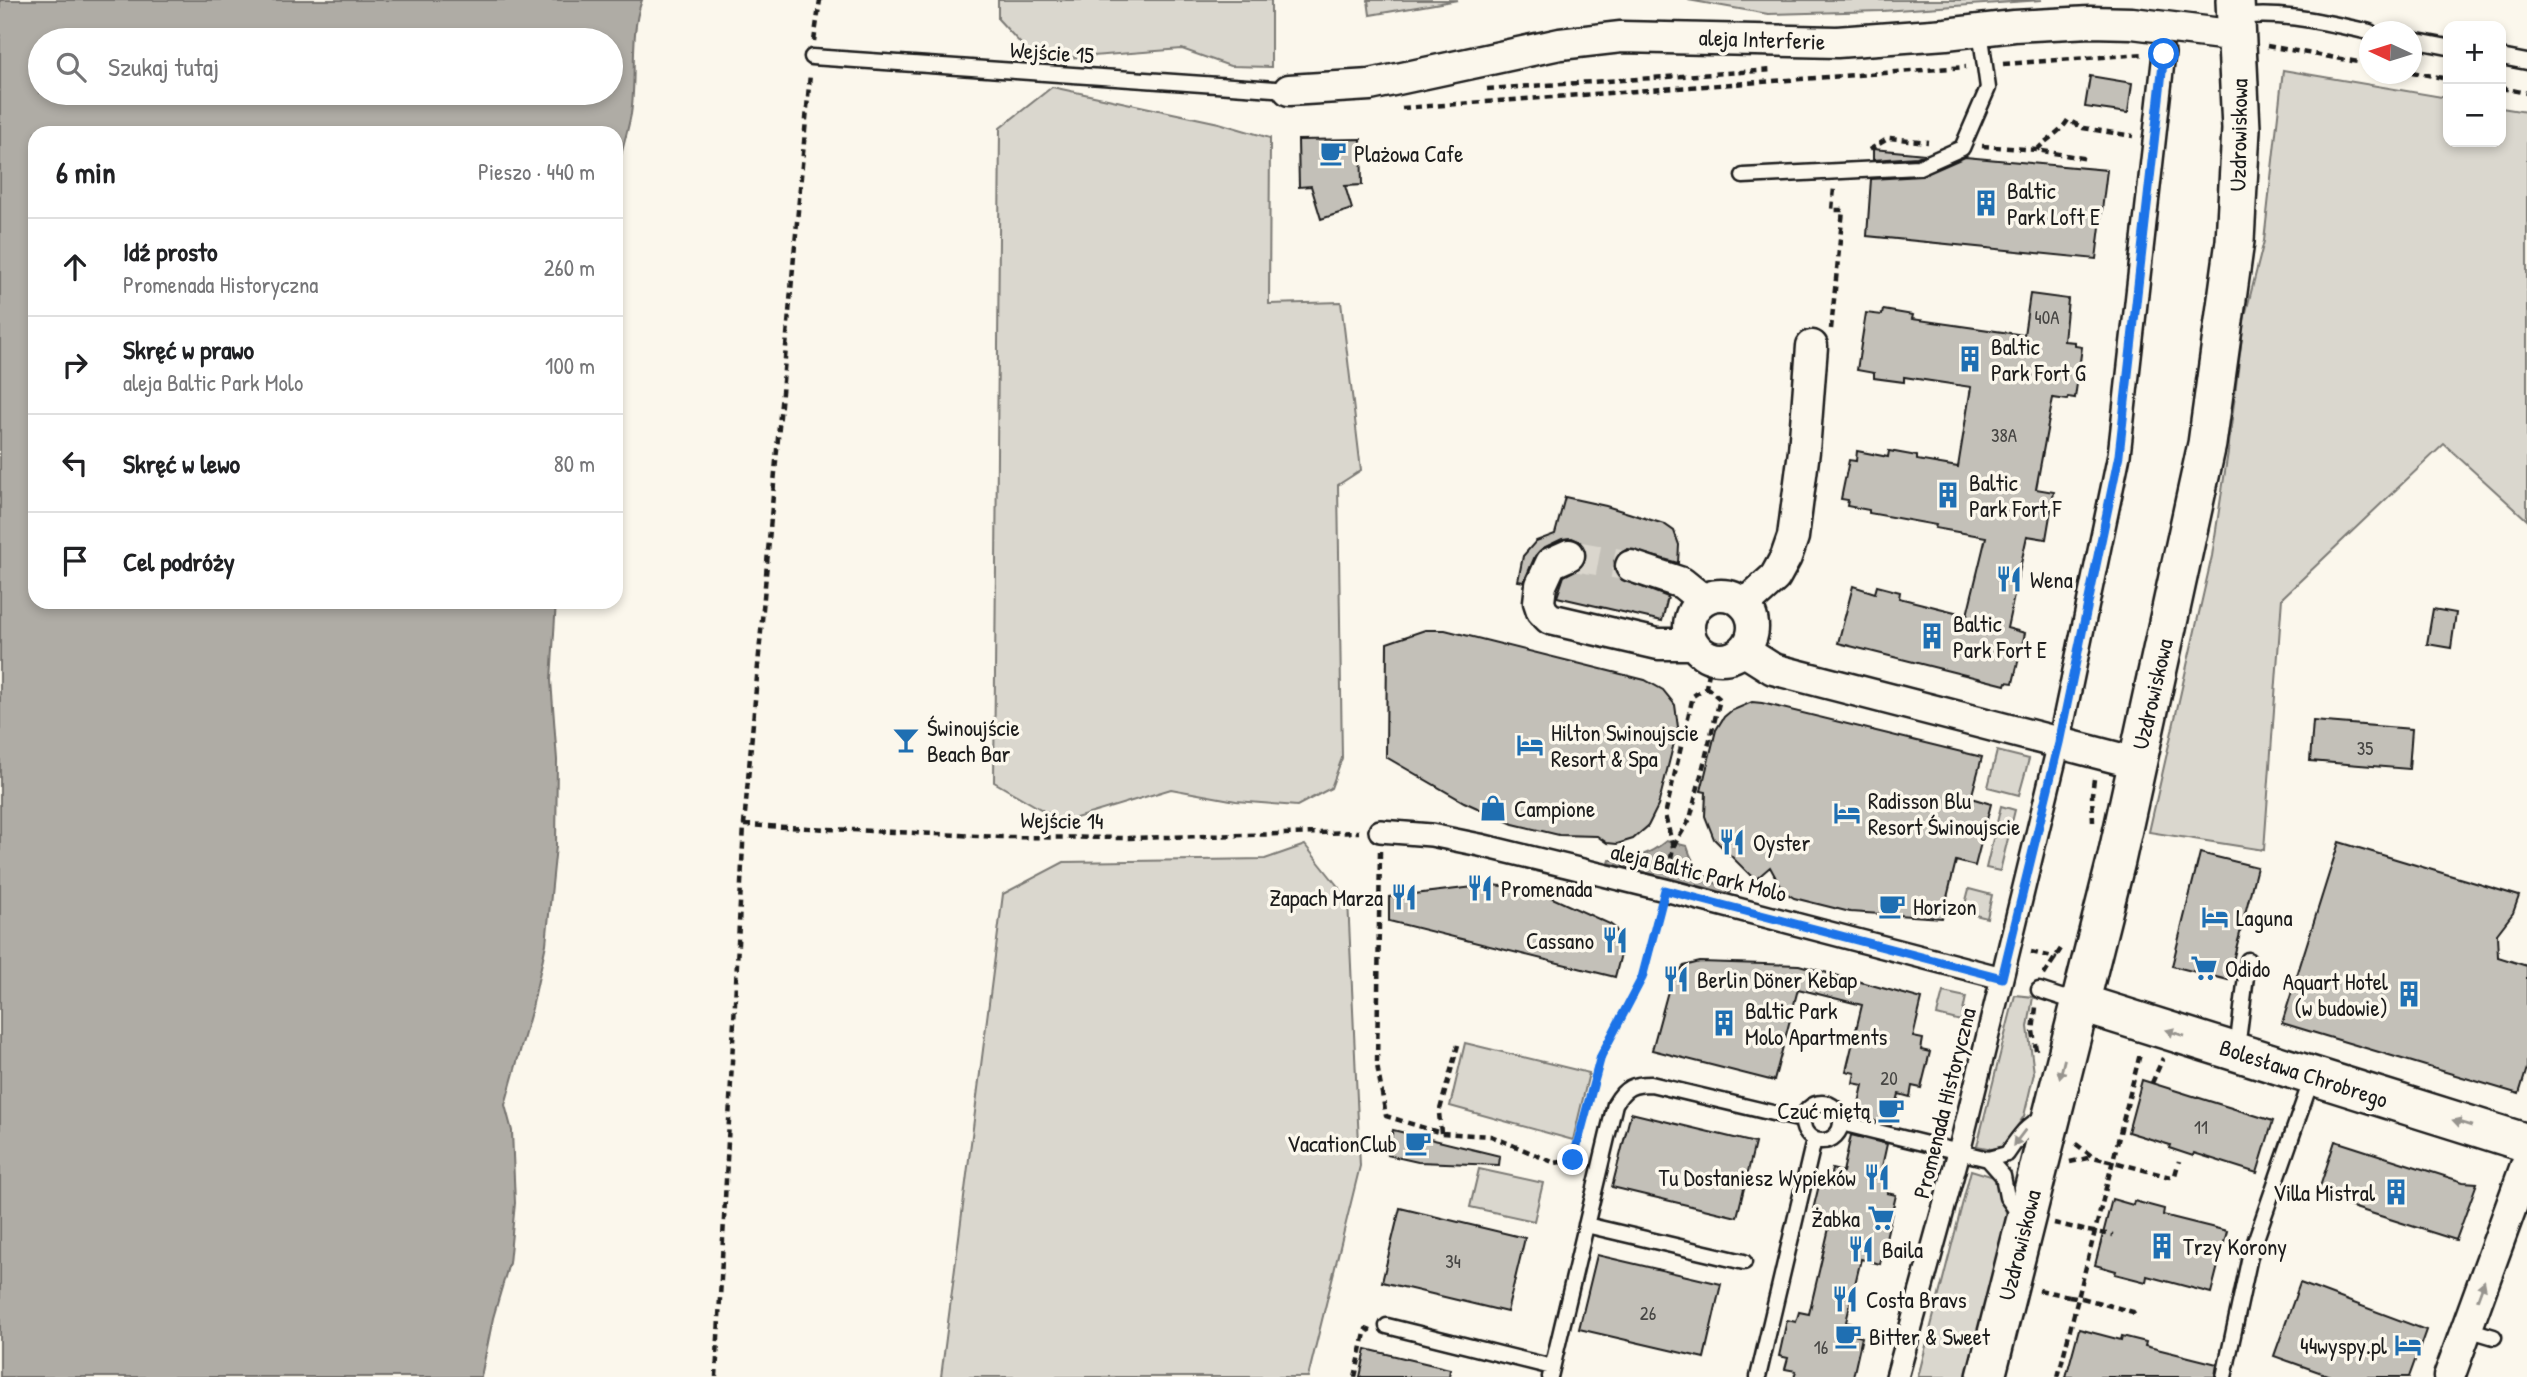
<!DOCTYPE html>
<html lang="pl">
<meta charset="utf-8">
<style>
:root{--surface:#fff;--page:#f2f2f2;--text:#202124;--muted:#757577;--line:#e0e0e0}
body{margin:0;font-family:"Patrick Hand",sans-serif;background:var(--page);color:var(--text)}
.controls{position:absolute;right:21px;top:21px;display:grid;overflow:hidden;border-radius:14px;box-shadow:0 4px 10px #0003}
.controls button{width:63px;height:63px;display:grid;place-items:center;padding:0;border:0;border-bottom:2px solid var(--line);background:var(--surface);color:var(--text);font:35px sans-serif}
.compass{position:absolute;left:2359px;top:21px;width:63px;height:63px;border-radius:50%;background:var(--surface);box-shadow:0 4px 10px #0003;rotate:274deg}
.stop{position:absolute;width:21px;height:21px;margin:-16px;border:5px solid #1a73e8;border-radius:50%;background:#fff}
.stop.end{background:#1a73e8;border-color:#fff;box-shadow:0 2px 7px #0008}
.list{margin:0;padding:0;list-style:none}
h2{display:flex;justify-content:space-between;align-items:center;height:91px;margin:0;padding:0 28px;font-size:30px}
h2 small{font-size:23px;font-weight:400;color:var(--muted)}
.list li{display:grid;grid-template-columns:46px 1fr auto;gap:21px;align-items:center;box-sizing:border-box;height:98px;padding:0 28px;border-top:2px solid var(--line)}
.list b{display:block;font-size:26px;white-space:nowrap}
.list p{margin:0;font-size:23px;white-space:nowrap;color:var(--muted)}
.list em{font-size:23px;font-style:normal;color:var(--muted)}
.icon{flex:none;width:38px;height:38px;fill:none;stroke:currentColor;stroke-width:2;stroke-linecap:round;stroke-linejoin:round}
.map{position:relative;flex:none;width:2527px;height:1377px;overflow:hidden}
.search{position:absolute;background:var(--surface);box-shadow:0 4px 10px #0003;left:28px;top:28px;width:595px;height:77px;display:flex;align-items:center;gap:18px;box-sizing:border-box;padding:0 24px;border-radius:38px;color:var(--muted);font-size:26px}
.panel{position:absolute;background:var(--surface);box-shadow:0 4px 10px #0003;left:28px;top:126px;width:595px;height:483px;border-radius:21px}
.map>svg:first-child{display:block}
</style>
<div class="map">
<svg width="2527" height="1377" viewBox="0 0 2527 1377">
<rect width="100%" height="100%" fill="#fbf7ec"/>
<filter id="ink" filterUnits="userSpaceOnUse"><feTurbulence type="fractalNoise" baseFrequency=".0143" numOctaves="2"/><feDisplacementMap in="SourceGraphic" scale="14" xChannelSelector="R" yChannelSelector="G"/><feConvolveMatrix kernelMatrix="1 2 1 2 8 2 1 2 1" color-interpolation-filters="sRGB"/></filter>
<g filter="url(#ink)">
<path fill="#dad7ce" stroke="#7b7a75" stroke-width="2" d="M998,0H1271V67L1230,66L1182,49L1054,59L1033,57L998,19Z
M1368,0H1458L1370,15Z
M1688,0H2042L1882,11L1768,14Z
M2283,70L2448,98V142H2501V108L2527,112V520L2444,444L2282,598L2264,850L2149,832L2212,556L2228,452L2244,320L2264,241Z
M1052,87L1219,123L1270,138L1269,304L1341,302L1361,470L1338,485L1342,758L1331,788L1297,806L1236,801L1171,789L1063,822L994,782L1000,128Z
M1997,751L2029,759L2019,795L1988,787Z
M2001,806L2015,810L2000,871L1986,868Z
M1305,845L1348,899L1360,1166L1308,1377H941L1003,894L1064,862L1265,859Z
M1969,889L1992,895L1987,918L1963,912Z
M1943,992L1966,997L1961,1021L1937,1015Z
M2015,995L2033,997L2028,1027L2034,1073L2024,1116L2003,1147L1992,1149L1977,1146Z
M1465,1043L1589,1073L1573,1140L1450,1106Z
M1479,1169L1543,1183L1534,1221L1470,1207Z
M1971,1170L1994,1177L1999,1184L2008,1220L1972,1377H1918Z"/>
<path fill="#afaca5" stroke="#74726e" stroke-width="2" fill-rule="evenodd" d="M0,0H642C629,36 637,76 631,114C627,135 620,156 616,177V133H35V602H556L551,680L557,760L556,846L546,944L532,1008L505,1105L512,1131L515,1203L509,1263L493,1318L481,1377H0ZM40,40H611V93H40Z
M1666,841L1687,846C1694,870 1708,881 1731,891L1730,894L1609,863L1610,860C1632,861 1649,855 1666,841Z"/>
<path fill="#c3c0b8" stroke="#1c1c1c" stroke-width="2" d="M2090,76L2132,83L2128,113L2085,107Z
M1361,139L1362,185L1345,186L1352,209L1321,219L1311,186L1299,187L1298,140Z
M1873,149L1925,154L1917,157L1873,160Z
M1965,157L2107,170L2096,259L1867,236L1871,179L1922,176Z
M2030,294L2068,299L2064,341L2075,342V346L2082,347L2075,398L2068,397L2067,400L2053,398L2036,489L2054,492L2046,539L2027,536L2007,628L2025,633L2013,683L2006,682L2005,685L1838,643L1853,586L1875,593L1877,586L1900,592L1899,598L1967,615L1986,537L1935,528L1936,525L1869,513V510L1847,506L1848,500L1841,499L1849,460L1856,461L1857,451L1888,457L1889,451L1917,456V460L1958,467L1971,387L1904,377V382L1874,378V373L1857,370L1866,313L1882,315L1883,310L1913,315L1912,319L2024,335Z
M1565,497L1606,506L1664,524L1674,531L1679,545L1678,563L1628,549L1619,553L1614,561V570L1618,578L1668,597L1662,621L1557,597L1564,576L1583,566L1586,558L1585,547L1579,541L1572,538L1562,539L1543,548L1535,556L1524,582L1518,581L1523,556L1536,541L1555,534Z
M2433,609L2456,613L2451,648L2427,644Z
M1425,630H1445L1645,680L1663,690L1675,705L1678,727L1658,806L1648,826L1633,839L1617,844L1607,843L1597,836L1559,835L1513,824L1464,802L1386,757L1387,643Z
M1752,702L1762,703L1982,757L1971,798L1991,804L1975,866L1956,861L1942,918L1850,912L1794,898L1783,891L1770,867L1755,880L1714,839L1705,816L1706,792L1701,791L1716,730L1724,717L1731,711Z
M2313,721L2412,729L2409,769L2310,761Z
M2339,842L2519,896L2513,913L2497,934L2498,957L2527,966V1068L2519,1094L2282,1023Z
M2200,853L2257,867L2228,980L2172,966Z
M1491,885L1514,887L1548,896L1610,924L1615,928L1621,940L1622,950L1615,977L1389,921V897Z
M1700,962L1799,965L1922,999L1913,1037L1923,1039L1921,1050L1930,1052L1921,1088L1912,1086L1910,1097L1899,1094L1891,1125L1856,1117L1863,1085L1853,1083L1855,1073L1846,1071L1862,1005L1798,989L1774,1081L1652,1050L1671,980L1684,966Z
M2142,1080L2273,1121L2257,1173L2194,1153L2193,1156L2169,1148L2170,1145L2128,1132Z
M1631,1113L1755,1143L1737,1217L1612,1187Z
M1393,1130L1500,1156L1499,1165L1418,1162L1387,1155Z
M1851,1135L1887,1144L1879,1180L1889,1183L1887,1193L1896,1195L1880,1264L1861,1259L1846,1322L1856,1325L1854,1335L1862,1337L1853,1377H1794L1796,1371L1785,1369L1788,1358L1779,1356L1787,1320L1796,1322L1799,1312L1809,1314L1829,1228L1819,1226L1821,1216L1812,1214L1821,1177L1830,1179L1832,1169L1843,1172Z
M2335,1141L2463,1182L2477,1183L2456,1240L2317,1196Z
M2112,1199L2133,1205L2134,1201L2164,1209L2163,1215L2227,1231L2211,1293L2147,1276L2146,1282L2115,1274L2116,1271L2095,1265Z
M1400,1208L1525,1238L1507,1312L1382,1282Z
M1597,1255L1721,1284L1704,1358L1579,1329Z
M2300,1283L2426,1330L2409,1377H2333L2274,1356Z
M2079,1329L2121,1340L2122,1336L2146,1342L2145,1346L2217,1364L2215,1377H2066Z
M1366,1349L1450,1369L1449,1377H1360Z"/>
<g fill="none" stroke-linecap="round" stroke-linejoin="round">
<path stroke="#dad6cd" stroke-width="30" stroke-dasharray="30 15" stroke-linecap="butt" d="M1569,555L1631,566"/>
<g stroke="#1c1c1c" stroke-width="19">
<path id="service" d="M2238,17C2283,11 2326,23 2370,32
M2412,40L2448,47
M812,57L1289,90
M2501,57L2527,62
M1743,176L1919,167L1962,148L1988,88L1980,30
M2039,990L2079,1003
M2234,1049L2239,1033L2248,960
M1803 1122a19 19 0 1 1 38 0a19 19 0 1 1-38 0Z
M1841,1123L1988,1159L2007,1154C2018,1138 2026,1125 2045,1116
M1988,1159L2003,1176L2007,1197L2021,1217
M1586,1225L1744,1262
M1387,1326L1552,1367
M2467,1329L2494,1337
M1550,1377L1615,1104C1625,1087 1633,1084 1651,1084L1802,1120
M1758,1377L1814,1140
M2224,1377L2250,1256L2312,1078"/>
</g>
<g stroke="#1c1c1c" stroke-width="26">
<path id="pedestrian" d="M1380,831L1431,835L1480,845L1665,890L2002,978
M1897,1377L1959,1152L2002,978L2059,743L2119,455L2164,53"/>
</g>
<g stroke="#1c1c1c" stroke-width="35">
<path id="minor" d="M1289,90L1370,85L1560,44L1621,37L1837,42L1946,34L2014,26L2090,22L2132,23L2238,36
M1569,555L1551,563L1541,585L1539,602L1542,611L1550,619L1658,644H1694
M1631,566L1682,583L1703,600
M1689 627a32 32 0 1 1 64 0a32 32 0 1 1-64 0Z
M1744,605L1775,577L1786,557L1793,537L1804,451L1812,346
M1743,650L1773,669L2137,763
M2449,1377L2527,1163"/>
</g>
<g stroke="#1c1c1c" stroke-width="42">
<path id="tertiary" d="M2080,1003L2527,1143
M1986,1377L2116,861L2207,444L2235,241L2241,129L2235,0"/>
</g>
<path stroke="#1c1c1c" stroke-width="4.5" stroke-dasharray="7 5" stroke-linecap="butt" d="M814,41L820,0
M2267,46L2370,64
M2003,64L2144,54
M2412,72L2448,79
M2501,88L2527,93
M1487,89L1772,70
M1402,108L1966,67
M1982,146L2037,150L2088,159
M1869,150L1889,138L1928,142
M2037,150C2047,138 2060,133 2068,120L2083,128L2133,136
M1831,329L1843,210H1832L1834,188
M2093,822L2092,794L2094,779
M744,825L1001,837L1129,838L1359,832
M1673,847L1665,815L1693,696L1706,687L1711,664
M1380,851L1377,1065L1386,1116L1441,1133L1491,1136L1555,1163L1573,1160L1601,1056L1642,978L1660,909
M1669,870L1673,847L1690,819L1720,699L1706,687
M2031,952L2057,958
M2044,975L2062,947
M2036,1050L2033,1031L2036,1007
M2152,1083L2163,1058
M1441,1133L1439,1113L1458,1045
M2076,1144L2093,1157L2105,1160
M2070,1162L2092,1157
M2118,1163L2170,1177L2175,1175L2179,1161
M2054,1223L2088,1231
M2039,1290L2069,1296
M2082,1298L2133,1312L2137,1318
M716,1377L744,825L810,74
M1355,1377L1366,1329L1371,1331
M2058,1377L2140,1054"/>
<use href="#service" stroke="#fbf7ec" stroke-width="14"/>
<use href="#pedestrian" stroke="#fbf7ec" stroke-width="21"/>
<use href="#minor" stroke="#fbf7ec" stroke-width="30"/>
<use href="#tertiary" stroke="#fbf7ec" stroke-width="37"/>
<path stroke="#1c1c1c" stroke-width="4.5" stroke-dasharray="7 5" stroke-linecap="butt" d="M2105,1160L2118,1163
M2088,1231L2113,1235
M2069,1296L2082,1298"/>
</g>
<defs><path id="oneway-solid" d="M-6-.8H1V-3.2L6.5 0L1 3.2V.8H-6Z" transform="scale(1.75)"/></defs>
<g fill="#97948e">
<use href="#oneway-solid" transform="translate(2175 1033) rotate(-163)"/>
<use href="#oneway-solid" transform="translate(2062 1069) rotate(104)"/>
<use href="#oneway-solid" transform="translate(2462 1123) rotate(-163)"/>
<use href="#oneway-solid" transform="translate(2019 1138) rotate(127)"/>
<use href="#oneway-solid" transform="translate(2481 1290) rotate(-70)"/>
</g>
</g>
<g fill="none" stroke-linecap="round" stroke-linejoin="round" filter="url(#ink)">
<path stroke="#1a73e8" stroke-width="9" d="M1573,1160L1601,1056L1642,978L1665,890L2002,978L2059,743L2119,455L2164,54"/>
</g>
<defs>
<g id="cafe-bare" transform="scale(2.1)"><path d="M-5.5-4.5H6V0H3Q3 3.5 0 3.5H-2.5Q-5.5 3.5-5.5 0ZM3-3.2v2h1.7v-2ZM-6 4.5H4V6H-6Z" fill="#1f6fb2" stroke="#fbf7ec" stroke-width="2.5" paint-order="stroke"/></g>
<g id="building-bare" transform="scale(2.1)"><path d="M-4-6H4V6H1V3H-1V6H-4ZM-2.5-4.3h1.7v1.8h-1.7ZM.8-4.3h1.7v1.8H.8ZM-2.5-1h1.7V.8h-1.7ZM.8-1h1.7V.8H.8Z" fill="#1f6fb2" stroke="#fbf7ec" stroke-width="2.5" paint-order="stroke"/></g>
<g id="restaurant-bare" transform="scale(2.1)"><path d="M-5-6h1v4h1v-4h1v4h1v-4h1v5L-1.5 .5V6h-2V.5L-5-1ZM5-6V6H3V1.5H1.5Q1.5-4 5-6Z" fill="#1f6fb2" stroke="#fbf7ec" stroke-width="2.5" paint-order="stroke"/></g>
<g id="bar-bare" transform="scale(2.1)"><path d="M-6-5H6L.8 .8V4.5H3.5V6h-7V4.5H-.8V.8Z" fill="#1f6fb2" stroke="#fbf7ec" stroke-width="2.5" paint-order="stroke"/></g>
<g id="hotel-bare" transform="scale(2.1)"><path d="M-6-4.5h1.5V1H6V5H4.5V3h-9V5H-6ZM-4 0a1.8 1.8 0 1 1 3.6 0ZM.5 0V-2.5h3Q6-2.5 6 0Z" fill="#1f6fb2" stroke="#fbf7ec" stroke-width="2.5" paint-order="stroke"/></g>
<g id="shop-bare" transform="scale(2.1)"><path d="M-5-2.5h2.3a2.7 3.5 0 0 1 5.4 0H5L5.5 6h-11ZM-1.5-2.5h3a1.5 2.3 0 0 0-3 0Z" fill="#1f6fb2" stroke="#fbf7ec" stroke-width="2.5" paint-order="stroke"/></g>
<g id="supermarket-bare" transform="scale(2.1)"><path d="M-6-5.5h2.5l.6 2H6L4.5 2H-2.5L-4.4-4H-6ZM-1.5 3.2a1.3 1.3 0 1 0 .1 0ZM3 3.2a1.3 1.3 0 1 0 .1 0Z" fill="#1f6fb2" stroke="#fbf7ec" stroke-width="2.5" paint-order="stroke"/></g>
</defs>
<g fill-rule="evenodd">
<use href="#cafe-bare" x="1333" y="153"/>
<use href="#building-bare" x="1986" y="203"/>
<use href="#building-bare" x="1970" y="359"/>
<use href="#building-bare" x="1948" y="495"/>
<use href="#restaurant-bare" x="2009" y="579"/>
<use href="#building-bare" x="1932" y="636"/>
<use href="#bar-bare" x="906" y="740"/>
<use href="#hotel-bare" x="1530" y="745"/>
<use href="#shop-bare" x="1493" y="808"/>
<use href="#hotel-bare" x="1847" y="813"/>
<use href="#restaurant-bare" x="1732" y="842"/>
<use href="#restaurant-bare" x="1480" y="888"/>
<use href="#restaurant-bare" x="1404" y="897"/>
<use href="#cafe-bare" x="1892" y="906"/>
<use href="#hotel-bare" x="2215" y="917"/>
<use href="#restaurant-bare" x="1615" y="940"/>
<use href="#supermarket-bare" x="2204" y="968"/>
<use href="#restaurant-bare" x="1676" y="979"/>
<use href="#building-bare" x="2409" y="994"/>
<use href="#building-bare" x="1724" y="1023"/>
<use href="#cafe-bare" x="1891" y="1110"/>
<use href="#cafe-bare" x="1418" y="1143"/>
<use href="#restaurant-bare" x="1877" y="1177"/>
<use href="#building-bare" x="2396" y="1192"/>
<use href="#supermarket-bare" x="1881" y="1218"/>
<use href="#building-bare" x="2162" y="1246"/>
<use href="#restaurant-bare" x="1861" y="1249"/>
<use href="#restaurant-bare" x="1845" y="1299"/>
<use href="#cafe-bare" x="1848" y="1336"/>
<use href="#hotel-bare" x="2408" y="1345"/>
</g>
<g text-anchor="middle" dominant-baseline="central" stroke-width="7" stroke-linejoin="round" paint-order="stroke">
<g font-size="19" fill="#464543">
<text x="2047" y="317">40A</text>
<text x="2004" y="435">38A</text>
<text x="2365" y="748">35</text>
<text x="1889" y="1078">20</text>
<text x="2201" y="1127">11</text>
<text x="1453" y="1261">34</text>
<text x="1648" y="1313">26</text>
<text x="1821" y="1347">16</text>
</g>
<g font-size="23" fill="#1c1c1c" stroke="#fbf7ec">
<text transform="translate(1762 39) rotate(2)">aleja Interferie</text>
<text transform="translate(1052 52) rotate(4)">Wejście 15</text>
<text transform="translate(2238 135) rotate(-89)">Uzdrowiskowa</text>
<text transform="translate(2152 694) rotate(-77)">Uzdrowiskowa</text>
<text transform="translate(1062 820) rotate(1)">Wejście 14</text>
<text transform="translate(1699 872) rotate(14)">aleja Baltic Park Molo</text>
<text transform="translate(2304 1073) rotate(18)">Bolesława Chrobrego</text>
<text transform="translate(1944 1103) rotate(-76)">Promenada Historyczna</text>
<text transform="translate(2019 1245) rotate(-76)">Uzdrowiskowa</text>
</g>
<g font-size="23" fill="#1c1c1c" stroke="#fbf7ec" text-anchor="start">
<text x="1354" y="153">Plażowa Cafe</text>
<text x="2007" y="190">Baltic<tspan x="2007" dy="26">Park Loft E</tspan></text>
<text x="1991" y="346">Baltic<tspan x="1991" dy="26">Park Fort G</tspan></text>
<text x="1969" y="482">Baltic<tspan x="1969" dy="26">Park Fort F</tspan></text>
<text x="2030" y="579">Wena</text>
<text x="1953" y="623">Baltic<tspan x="1953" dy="26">Park Fort E</tspan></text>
<text x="927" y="727">Świnoujście<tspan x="927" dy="26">Beach Bar</tspan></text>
<text x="1551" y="732">Hilton Swinoujscie<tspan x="1551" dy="26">Resort &amp; Spa</tspan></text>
<text x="1868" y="800">Radisson Blu<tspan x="1868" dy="26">Resort Świnoujscie</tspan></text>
<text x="1514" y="808">Campione</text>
<text x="1753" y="842">Oyster</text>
<text x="1501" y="888">Promenada</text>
<text x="1383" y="897" text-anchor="end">Zapach Marza</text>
<text x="1913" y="906">Horizon</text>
<text x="2236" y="917">Laguna</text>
<text x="1594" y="940" text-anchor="end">Cassano</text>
<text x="2225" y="968">Odido</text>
<text x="1697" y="979">Berlin Döner Kebap</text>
<text x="2388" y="981" text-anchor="end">Aquart Hotel<tspan x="2388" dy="26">(w budowie)</tspan></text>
<text x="1745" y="1010">Baltic Park<tspan x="1745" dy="26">Molo Apartments</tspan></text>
<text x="1870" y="1110" text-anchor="end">Czuć miętą</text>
<text x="1397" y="1143" text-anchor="end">VacationClub</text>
<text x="1856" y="1177" text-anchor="end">Tu Dostaniesz Wypieków</text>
<text x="2375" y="1192" text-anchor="end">Villa Mistral</text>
<text x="1860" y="1218" text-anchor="end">Żabka</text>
<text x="2183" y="1246">Trzy Korony</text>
<text x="1882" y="1249">Baila</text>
<text x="1866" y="1299">Costa Bravs</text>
<text x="1869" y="1336">Bitter &amp; Sweet</text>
<text x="2387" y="1345" text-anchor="end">44wyspy.pl</text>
</g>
</g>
</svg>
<div class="controls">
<button>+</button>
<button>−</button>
</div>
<svg class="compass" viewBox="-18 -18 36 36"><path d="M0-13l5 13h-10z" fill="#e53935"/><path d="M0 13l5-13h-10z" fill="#757577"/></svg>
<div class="stop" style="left:2164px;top:54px"></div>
<div class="stop end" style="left:1573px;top:1160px"></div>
<div class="search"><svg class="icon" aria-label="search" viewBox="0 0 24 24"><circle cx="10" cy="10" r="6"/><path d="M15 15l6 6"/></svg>Szukaj tutaj</div>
<section class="panel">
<h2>6 min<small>Pieszo · 440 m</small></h2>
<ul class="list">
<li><svg class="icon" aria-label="ahead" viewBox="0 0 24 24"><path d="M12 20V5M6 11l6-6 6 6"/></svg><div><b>Idź prosto</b><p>Promenada Historyczna</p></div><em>260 m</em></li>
<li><svg class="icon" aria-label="right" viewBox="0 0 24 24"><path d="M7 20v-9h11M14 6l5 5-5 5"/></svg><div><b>Skręć w prawo</b><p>aleja Baltic Park Molo</p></div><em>100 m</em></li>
<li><svg class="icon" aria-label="left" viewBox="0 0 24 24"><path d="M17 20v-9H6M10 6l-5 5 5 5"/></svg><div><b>Skręć w lewo</b></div><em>80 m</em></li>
<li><svg class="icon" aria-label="arrive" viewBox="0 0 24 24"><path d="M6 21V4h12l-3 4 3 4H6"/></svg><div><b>Cel podróży</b></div></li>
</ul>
</section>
</div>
